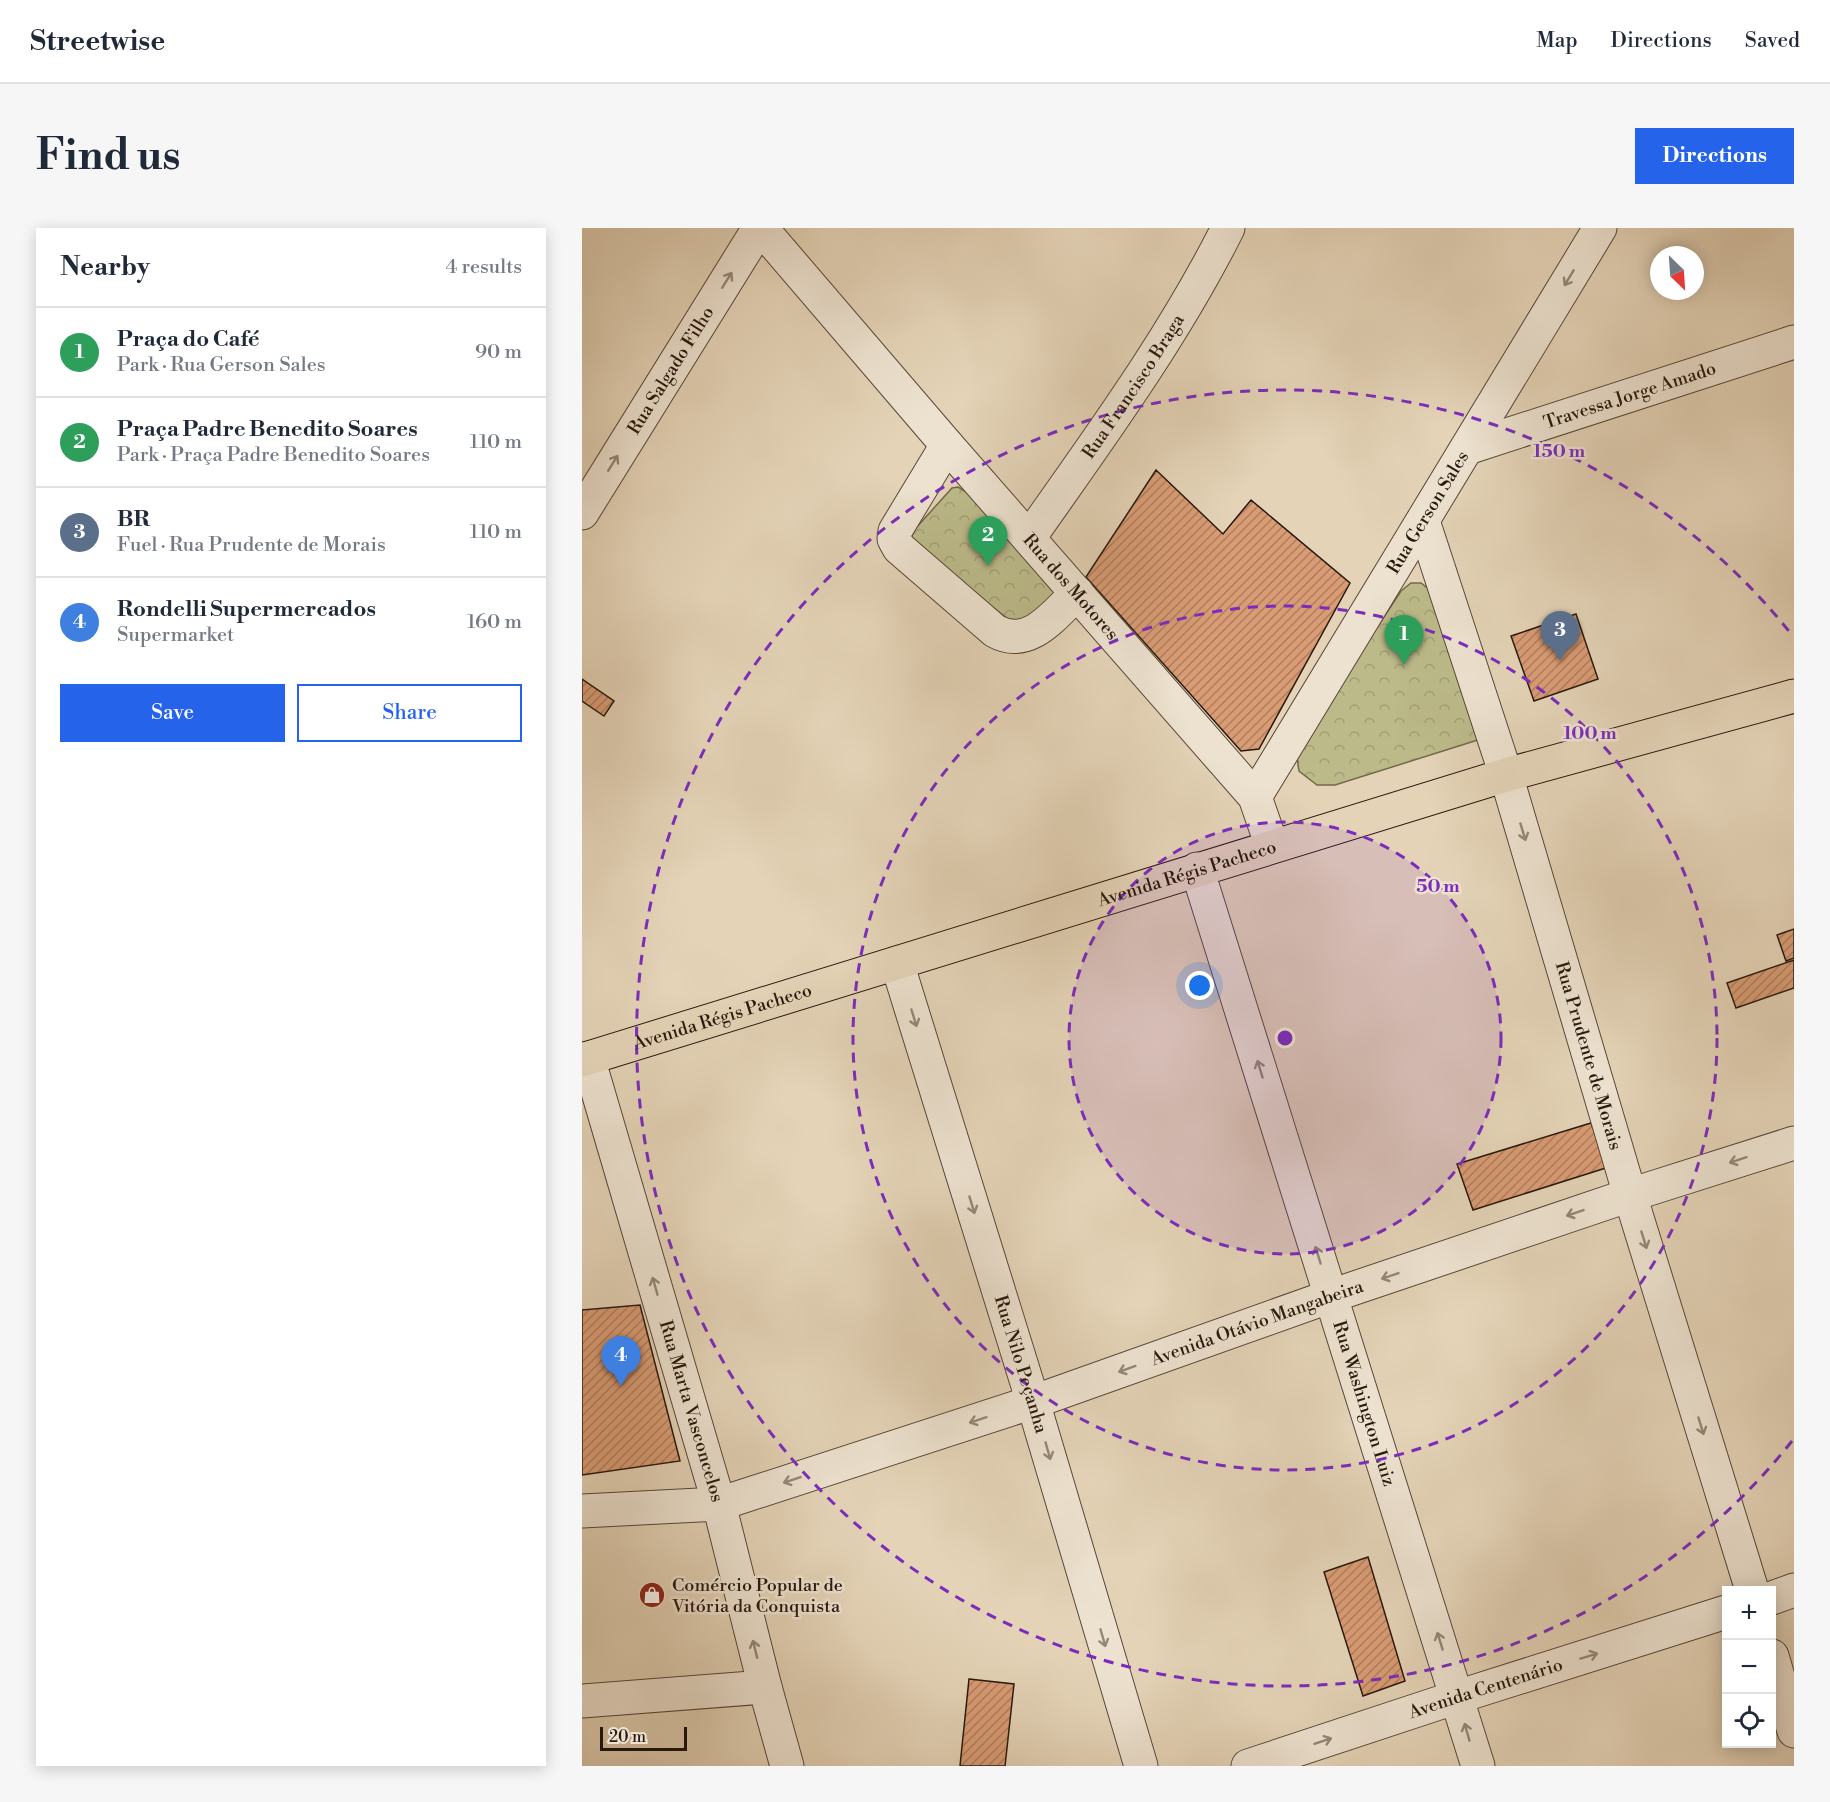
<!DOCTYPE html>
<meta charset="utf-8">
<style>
:root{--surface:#fff;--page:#f6f6f7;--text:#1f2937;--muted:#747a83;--line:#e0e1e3;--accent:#2563eb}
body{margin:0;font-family:"Libre Bodoni",serif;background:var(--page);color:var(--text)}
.controls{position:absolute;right:18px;bottom:18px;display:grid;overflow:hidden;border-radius:0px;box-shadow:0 3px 15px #0003}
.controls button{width:54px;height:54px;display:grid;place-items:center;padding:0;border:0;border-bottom:2px solid var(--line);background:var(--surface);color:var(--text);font:30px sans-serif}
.compass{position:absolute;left:1068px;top:18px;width:54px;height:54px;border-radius:50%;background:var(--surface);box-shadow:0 3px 15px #0003;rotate:155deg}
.scale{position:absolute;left:18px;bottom:15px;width:87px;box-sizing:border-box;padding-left:6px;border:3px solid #28180e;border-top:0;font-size:16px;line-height:21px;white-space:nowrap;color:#28180e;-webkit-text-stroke:4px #ede2d0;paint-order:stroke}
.you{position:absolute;left:618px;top:758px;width:21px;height:21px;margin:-15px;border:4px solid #fff;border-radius:50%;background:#1a73e8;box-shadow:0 0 0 9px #1a73e833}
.badge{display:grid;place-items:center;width:39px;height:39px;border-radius:50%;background:var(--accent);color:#fff;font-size:20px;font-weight:700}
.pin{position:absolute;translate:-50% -50px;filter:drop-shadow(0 2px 3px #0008)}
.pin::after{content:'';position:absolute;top:32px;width:21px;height:18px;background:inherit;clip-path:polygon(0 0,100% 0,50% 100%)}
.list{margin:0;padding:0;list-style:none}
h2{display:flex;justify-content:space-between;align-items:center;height:78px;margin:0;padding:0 24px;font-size:26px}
h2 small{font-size:20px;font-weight:400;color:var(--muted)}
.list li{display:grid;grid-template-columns:39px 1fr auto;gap:18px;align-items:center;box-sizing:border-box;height:90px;padding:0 24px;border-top:2px solid var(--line)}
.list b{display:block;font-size:22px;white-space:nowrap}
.list p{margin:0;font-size:20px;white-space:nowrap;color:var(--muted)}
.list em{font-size:20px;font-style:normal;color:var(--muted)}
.actions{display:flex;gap:12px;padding:18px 24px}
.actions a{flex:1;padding:14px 0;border:2px solid var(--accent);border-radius:0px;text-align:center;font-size:21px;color:var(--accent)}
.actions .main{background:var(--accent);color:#fff}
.icon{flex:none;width:33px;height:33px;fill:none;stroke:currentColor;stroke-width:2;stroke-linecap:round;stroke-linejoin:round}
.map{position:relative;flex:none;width:1212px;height:1538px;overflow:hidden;border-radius:0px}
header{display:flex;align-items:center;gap:36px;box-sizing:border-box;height:84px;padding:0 30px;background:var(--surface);border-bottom:2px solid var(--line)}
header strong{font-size:28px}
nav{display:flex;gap:33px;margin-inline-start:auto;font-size:21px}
.intro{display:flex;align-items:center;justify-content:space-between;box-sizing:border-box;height:144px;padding:0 36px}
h1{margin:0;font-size:42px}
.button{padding:15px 27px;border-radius:0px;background:var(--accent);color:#fff;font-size:21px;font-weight:700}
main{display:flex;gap:36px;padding:0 36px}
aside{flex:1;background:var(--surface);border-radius:0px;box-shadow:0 3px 15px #0003}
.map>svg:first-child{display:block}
</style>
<header>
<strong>Streetwise</strong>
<nav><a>Map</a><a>Directions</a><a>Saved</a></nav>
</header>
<div class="intro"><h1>Find us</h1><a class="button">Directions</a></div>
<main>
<aside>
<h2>Nearby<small>4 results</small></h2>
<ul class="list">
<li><span class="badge" style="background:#2e9e5b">1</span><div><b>Praça do Café</b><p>Park · Rua Gerson Sales</p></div><em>90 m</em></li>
<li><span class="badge" style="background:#2e9e5b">2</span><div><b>Praça Padre Benedito Soares</b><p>Park · Praça Padre Benedito Soares</p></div><em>110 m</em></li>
<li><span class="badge" style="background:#5c6f8a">3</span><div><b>BR</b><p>Fuel · Rua Prudente de Morais</p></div><em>110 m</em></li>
<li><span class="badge" style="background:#3f7fe0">4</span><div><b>Rondelli Supermercados</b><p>Supermarket</p></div><em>160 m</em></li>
</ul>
<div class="actions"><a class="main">Save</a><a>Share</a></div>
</aside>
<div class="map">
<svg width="1212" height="1538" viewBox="0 0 1212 1538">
<defs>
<pattern id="park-crowns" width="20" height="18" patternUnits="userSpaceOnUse" patternTransform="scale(1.5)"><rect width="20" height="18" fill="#bcba89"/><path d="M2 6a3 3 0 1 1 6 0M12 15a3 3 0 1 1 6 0" fill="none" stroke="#a29f75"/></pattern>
<pattern id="building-hatch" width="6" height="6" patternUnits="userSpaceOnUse" patternTransform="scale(1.5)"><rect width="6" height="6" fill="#d99c74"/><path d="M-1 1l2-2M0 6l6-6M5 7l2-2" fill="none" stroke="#b07e5e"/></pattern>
</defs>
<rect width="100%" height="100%" fill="#e4d3b7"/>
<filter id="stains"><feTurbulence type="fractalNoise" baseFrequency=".00333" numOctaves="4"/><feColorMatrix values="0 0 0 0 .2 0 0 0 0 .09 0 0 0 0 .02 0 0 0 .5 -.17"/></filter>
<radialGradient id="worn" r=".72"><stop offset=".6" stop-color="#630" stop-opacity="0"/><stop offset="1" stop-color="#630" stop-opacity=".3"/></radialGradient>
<path fill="url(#park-crowns)" stroke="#72694c" stroke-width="1.5" d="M376,259L386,265L476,366L445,399L434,397L331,318L330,308L333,301L370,260Z
M829,355H839L847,361L899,511L753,557H735L717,543L714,523L819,363Z"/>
<path fill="url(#building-hatch)" stroke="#28180e" stroke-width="1.5" d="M574,242L641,306L669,272L768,355L677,521L659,523L504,349Z
M994,386L1016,451L952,473L929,408Z
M0,451L32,473L22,488L0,473Z
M1212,701V730L1204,733L1195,707Z
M1212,732V760L1154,780L1145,755Z
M1009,895L1027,939L891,982L875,936Z
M58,1077L98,1233L0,1247V1082Z
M786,1329L823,1453L781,1468L742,1344Z
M387,1451L432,1456L423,1538H378Z"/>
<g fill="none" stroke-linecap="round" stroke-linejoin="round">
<g stroke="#574738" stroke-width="35">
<g id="minor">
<path id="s1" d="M179,0L365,217L673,569L690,618"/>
<path d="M365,217L313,303L312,311L317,320L413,403C447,422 472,387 495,365"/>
<path id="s2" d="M885,220L1212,114"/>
<path id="s3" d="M0,285L177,0"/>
<path id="s4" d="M841,293L924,547L1048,967L1170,1362"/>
<path id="s5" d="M447,310C517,210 591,110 646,0"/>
<path id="s6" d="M673,569L1018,0"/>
<path id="s7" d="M615,641L896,1538"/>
<path id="s8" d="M315,735L451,1174L559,1538"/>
<path id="s9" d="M6,830L137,1276L183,1459L205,1538"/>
<path id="s10" d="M0,1283L137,1276L451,1174L749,1068L1048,967L1212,915"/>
<path d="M1190,1370L1212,1362"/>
<path d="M1190,1428L1212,1503"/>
<path d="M0,1473L183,1459"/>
<path id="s11" d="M666,1538L875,1469L1144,1384"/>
</g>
</g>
<g stroke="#28180e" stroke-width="35">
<g id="major">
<path id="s12" d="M0,832L924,547L1212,468"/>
</g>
</g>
<use href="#minor" stroke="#ede2d0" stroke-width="33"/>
<use href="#major" stroke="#e4d3b7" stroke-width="33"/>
</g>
<defs><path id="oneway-shaft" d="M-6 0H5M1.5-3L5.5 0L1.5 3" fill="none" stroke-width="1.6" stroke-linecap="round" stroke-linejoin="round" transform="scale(1.5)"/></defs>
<g stroke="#948779">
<use href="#oneway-shaft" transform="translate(987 50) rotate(121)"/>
<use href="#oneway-shaft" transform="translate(145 52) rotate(-58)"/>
<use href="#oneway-shaft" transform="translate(31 235) rotate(-58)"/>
<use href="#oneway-shaft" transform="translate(941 604) rotate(73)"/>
<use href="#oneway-shaft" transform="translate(332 790) rotate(73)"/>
<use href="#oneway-shaft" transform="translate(678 841) rotate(-107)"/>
<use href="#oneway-shaft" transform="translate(1156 932) rotate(162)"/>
<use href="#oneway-shaft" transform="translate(390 977) rotate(73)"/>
<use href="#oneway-shaft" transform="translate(993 985) rotate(161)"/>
<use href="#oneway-shaft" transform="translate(1062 1012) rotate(73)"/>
<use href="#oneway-shaft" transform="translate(736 1027) rotate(-107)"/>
<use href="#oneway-shaft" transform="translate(808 1048) rotate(161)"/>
<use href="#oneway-shaft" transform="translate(73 1058) rotate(-106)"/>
<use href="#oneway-shaft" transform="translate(545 1141) rotate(160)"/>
<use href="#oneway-shaft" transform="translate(396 1192) rotate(162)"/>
<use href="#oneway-shaft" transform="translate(1119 1198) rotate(73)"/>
<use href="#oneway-shaft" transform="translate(466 1223) rotate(74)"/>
<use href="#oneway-shaft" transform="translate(210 1252) rotate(162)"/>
<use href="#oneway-shaft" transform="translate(521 1410) rotate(74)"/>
<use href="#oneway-shaft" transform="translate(858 1413) rotate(-107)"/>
<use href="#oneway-shaft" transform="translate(173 1421) rotate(-104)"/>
<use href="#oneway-shaft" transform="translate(1007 1428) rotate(-17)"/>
<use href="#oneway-shaft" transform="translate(885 1504) rotate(-106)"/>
<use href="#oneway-shaft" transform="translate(741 1513) rotate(-18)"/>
</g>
<circle cx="703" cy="810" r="216" fill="#7b2cbf" fill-opacity=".12"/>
<g fill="none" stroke="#7b2cbf" stroke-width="3" stroke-dasharray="10 8">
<circle cx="703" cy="810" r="216"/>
<circle cx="703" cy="810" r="432"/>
<path d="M1210 1213A648 648 0 1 1 1210 407"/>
</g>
<defs>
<g id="shop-disc" transform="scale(1.35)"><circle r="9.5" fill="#8f2418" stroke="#ede2d0"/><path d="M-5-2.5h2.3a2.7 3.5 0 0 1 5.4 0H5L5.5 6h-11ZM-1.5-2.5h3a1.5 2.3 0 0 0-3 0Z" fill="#fff"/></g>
</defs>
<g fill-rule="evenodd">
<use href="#shop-disc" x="70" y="1367"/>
</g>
<g text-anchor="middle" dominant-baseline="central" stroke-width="5" stroke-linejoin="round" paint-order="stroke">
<g font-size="18" fill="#28180e" stroke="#ede2d0">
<text stroke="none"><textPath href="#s3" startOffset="168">Rua Salgado Filho</textPath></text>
<text stroke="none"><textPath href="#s5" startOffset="184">Rua Francisco Braga</textPath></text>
<text stroke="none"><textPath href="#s2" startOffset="171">Travessa Jorge Amado</textPath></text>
<text stroke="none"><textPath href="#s6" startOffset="333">Rua Gerson Sales</textPath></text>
<text stroke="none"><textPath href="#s1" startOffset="474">Rua dos Motores</textPath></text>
<text stroke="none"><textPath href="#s12" startOffset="633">Avenida Régis Pacheco</textPath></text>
<text stroke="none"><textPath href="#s12" startOffset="147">Avenida Régis Pacheco</textPath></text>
<text stroke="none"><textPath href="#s4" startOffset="560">Rua Prudente de Morais</textPath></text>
<text stroke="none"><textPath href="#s10" startOffset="705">Avenida Otávio Mangabeira</textPath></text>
<text stroke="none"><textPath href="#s8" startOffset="420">Rua Nilo Peçanha</textPath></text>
<text stroke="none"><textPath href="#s7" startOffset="560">Rua Washington Luiz</textPath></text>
<text stroke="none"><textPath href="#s9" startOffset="368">Rua Marta Vasconcelos</textPath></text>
<text stroke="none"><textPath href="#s11" startOffset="250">Avenida Centenário</textPath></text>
</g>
<g font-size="18" fill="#28180e" stroke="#ede2d0" text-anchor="start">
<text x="90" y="1357">Comércio Popular de<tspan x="90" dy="21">Vitória da Conquista</tspan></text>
</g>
</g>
<circle cx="703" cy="810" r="9" fill="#7b2cbf" stroke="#ede2d0" stroke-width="3"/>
<g font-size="18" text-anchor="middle" font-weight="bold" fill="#7b2cbf" stroke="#ede2d0" stroke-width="5" stroke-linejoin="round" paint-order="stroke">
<text x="977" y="229">150 m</text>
<text x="1008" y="511">100 m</text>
<text x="856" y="664">50 m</text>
</g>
<rect width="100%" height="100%" filter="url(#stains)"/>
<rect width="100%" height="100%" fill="url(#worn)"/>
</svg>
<div class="controls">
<button>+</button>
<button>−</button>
<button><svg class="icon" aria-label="locate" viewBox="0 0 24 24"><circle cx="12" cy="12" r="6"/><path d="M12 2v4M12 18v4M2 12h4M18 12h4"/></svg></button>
</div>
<svg class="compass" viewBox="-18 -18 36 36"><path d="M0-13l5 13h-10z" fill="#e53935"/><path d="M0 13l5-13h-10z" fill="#747a83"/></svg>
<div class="scale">20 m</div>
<div class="you"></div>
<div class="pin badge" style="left:822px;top:437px;background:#2e9e5b">1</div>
<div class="pin badge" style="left:406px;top:338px;background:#2e9e5b">2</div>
<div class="pin badge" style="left:978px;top:433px;background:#5c6f8a">3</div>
<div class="pin badge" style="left:39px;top:1158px;background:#3f7fe0">4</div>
</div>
</main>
